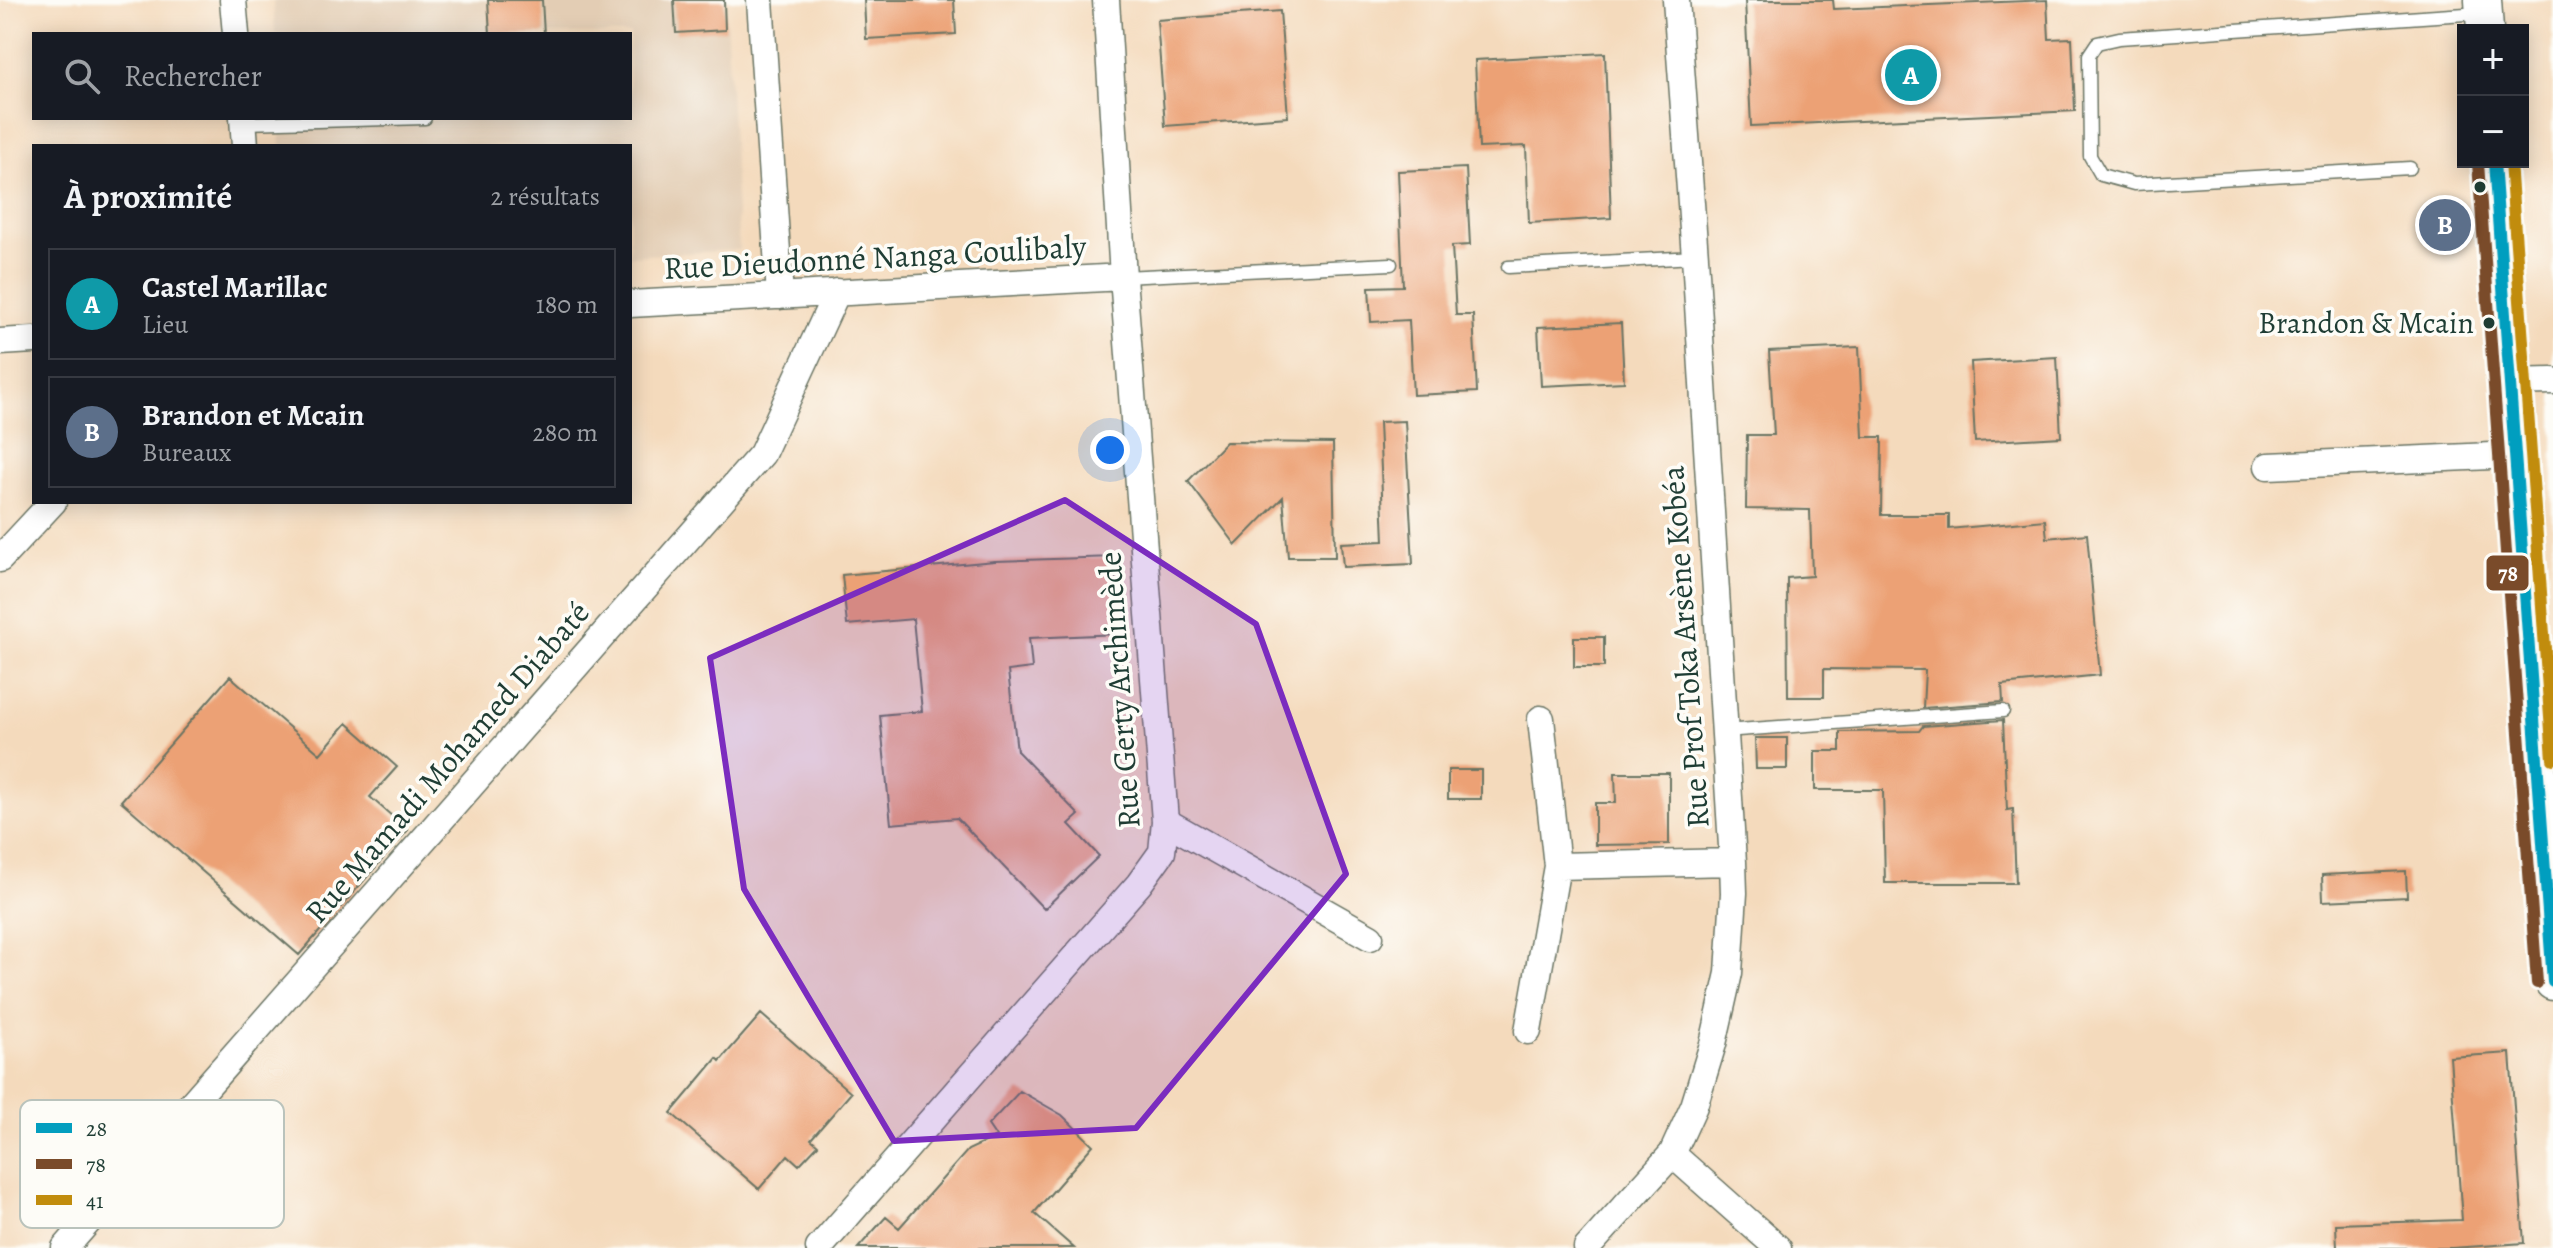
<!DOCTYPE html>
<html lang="fr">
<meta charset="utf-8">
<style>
:root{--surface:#171b24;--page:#20242c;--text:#f1f3f6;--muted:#9ea1a6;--line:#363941;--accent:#1f6fb2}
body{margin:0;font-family:Alegreya,serif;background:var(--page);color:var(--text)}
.controls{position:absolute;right:24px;top:24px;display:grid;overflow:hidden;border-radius:0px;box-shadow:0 4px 20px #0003}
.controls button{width:72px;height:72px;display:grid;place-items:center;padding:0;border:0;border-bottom:2px solid var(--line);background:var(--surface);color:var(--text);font:40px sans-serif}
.you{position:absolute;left:1110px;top:450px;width:28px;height:28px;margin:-20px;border:6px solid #fff;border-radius:50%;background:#1a73e8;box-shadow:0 0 0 12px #1a73e833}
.badge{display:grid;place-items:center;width:52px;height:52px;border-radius:50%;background:var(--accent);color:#fff;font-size:26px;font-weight:700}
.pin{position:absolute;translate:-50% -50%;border:4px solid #fff;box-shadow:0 2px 8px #0006}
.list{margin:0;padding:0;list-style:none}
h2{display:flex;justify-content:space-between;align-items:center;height:104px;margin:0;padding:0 32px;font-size:34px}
h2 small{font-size:26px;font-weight:400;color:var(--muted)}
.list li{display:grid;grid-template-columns:52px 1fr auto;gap:24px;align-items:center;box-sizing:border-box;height:112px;margin:0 16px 16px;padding:0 16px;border:2px solid var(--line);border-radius:0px}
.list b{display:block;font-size:30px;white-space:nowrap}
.list p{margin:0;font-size:26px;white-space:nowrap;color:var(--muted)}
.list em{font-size:26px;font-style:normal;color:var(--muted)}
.icon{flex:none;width:44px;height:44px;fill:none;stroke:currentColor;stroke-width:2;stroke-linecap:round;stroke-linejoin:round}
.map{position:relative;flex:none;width:2553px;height:1248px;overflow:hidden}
.search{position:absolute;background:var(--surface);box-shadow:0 4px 20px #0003;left:32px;top:32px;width:600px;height:88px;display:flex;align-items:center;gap:20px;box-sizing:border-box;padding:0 28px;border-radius:0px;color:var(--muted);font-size:30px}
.panel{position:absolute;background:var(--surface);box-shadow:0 4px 20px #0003;left:32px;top:144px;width:600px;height:360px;border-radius:0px}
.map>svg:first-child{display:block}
</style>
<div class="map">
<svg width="2553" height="1248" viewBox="0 0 2553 1248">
<rect width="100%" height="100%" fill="#fdfcf7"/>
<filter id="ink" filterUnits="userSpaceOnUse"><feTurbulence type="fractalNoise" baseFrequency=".0125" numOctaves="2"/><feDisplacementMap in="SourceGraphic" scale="16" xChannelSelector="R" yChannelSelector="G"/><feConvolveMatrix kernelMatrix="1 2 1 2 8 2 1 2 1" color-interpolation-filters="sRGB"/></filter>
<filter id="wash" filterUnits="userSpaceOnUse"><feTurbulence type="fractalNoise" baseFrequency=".006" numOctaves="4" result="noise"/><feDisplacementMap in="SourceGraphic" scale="32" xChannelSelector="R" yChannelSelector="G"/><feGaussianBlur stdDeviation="1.8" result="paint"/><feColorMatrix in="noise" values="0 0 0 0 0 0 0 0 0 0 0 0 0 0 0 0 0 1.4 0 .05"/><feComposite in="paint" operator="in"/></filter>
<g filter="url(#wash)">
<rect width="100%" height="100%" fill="#f4dabc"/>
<path fill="#e3cdb4" d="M273,0H725L739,250L630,256V146H281L279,118H630V34H275Z"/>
<g id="blocks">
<path fill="#eca174" d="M488,0H542L544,34H490Z
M674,0H724L725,30L676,33Z
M864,0H954L956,34L866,39Z
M1745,0H1833L1834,9L2047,0L2049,39L2072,38L2075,111L1751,126Z
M1280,11L1288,117L1165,126L1157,20Z
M1605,53L1611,218L1529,223L1526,146L1479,148L1475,60Z
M1466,168L1470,245L1452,246L1456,315H1473L1477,392L1413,395L1409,320L1371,322L1369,287L1403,286L1398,171Z
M1621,323L1624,382L1541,386L1538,327Z
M1859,347L1863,437H1882L1881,515H1949V529L2045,520L2047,538L2087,534L2100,675L2002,685L2003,702L1923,708L1925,670L1824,669V697H1788L1787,578L1812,576L1810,510L1746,509L1747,435H1774L1769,351Z
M2057,357L2061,437L1975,442L1971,362Z
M1405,421L1413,564L1343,567L1341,543L1384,541L1379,422Z
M1226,442L1333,443L1335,557H1288L1283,497L1236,545L1188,481Z
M1114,557L1118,634L1029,638L1032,668L1008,671L1017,751L1079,815L1069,824L1099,856L1044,909L957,818L891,824L880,715L922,711L913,619L847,625L842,575L995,561Z
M1574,637H1604V667H1574Z
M230,676L320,754L347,723L397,767L370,797L408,830L299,955L121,801Z
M2003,720L2007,810L2013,809L2016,883H1885L1883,790H1815V751H1840V732L1919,731L1923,726Z
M1755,738H1787V769H1756Z
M1448,770H1481V799H1448Z
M1615,773H1669V844L1595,845V803H1616Z
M2406,871L2407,897L2323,901L2322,875Z
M761,1014L851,1093L811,1139L818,1145L799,1165L788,1155L759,1189L671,1113L717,1058L720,1061Z
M2510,1053L2524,1243L2452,1248H2337L2336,1224L2462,1220L2450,1057Z
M1020,1091L1062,1115L1093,1145L1034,1213L1074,1248H858L886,1217L899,1228L968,1150L996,1137L988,1125Z"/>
</g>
</g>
<g filter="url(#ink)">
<use href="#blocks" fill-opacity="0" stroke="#6a7464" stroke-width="2"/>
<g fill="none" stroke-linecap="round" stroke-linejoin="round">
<g stroke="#6a7464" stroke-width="15">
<path id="service" d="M243,123L425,118
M2410,168L2134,184L2101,175L2090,156L2089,55L2097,43L2119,38L2480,13
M1508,267L1695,257
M1123,277L1391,264
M1724,731L2003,711"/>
</g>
<g stroke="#6a7464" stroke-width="29">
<path id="minor" d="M233,0L236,34
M760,0L780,296
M243,118L245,146
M630,304L1123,277
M0,342L34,340
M2509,382L2553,381
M2268,466L2514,455
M0,559L53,502
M1165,821L1370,937
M1557,866L1733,862
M1528,1031L1557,866L1541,719
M1672,1154L1778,1248
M65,1248L762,454L837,292
M819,1248L1139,884L1162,852L1165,821L1123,277L1106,0
M1587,1248L1672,1154L1694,1106L1713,1044L1729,973L1734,893L1733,862L1695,257L1676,0"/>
</g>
<g stroke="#6a7464" stroke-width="39">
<path id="secondary" d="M2483,0L2485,30
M2494,162L2553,982"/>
</g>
<use href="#service" stroke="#fff" stroke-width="12"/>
<use href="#minor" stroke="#fff" stroke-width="26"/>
<use href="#secondary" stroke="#fff" stroke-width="36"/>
<g stroke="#fdfcf7" stroke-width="18">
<path id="bus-1" d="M2494,162L2553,982"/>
</g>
<g stroke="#fdfcf7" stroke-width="18">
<path id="bus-2" d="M2478,163L2537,983"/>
</g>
<g stroke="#fdfcf7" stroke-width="18">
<path id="bus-3" d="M2510,162L2553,759"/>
</g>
<use href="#bus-1" stroke="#039ebf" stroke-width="12"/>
<use href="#bus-2" stroke="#7a4b2a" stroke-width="12"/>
<use href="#bus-3" stroke="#c18c0d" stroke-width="12"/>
</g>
</g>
<path fill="#7b2cbf" fill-opacity="0.2" stroke="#7b2cbf" stroke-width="6" stroke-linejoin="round" d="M1065,500L1256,624L1346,874L1136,1128L894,1141L744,889L710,658Z"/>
<g fill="#1f3d34" stroke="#fdfcf7" stroke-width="3">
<circle cx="2480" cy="187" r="7"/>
<circle cx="2489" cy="323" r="7"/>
</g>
<g text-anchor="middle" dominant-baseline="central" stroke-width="7" stroke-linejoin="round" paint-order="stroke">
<g font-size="30" fill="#1f3d34" stroke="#fdfcf7" text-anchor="end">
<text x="2474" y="323">Brandon &amp; Mcain</text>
</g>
<g font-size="32" fill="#1f3d34" stroke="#fdfcf7">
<text transform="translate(875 257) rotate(-3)">Rue Dieudonné Nanga Coulibaly</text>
<text transform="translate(1685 647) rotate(-94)">Rue Prof Toka Arsène Kobéa</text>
<text transform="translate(1119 690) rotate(-94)">Rue Gerty Archimède</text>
<text transform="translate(447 762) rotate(-49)">Rue Mamadi Mohamed Diabaté</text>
</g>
</g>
<rect x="20" y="1100" width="264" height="128" rx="12" fill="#fdfcf7" stroke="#bac3bc" stroke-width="2"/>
<rect x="36" y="1123" width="36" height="10" fill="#039ebf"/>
<rect x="36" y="1159" width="36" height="10" fill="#7a4b2a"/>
<rect x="36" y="1195" width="36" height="10" fill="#c18c0d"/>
<g font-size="22" fill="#1f3d34">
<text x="86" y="1136">28</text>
<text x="86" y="1172">78</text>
<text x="86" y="1208">41</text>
</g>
<rect stroke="#fdfcf7" stroke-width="3" x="2485" y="554" width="45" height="38" rx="8" fill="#7a4b2a"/>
<g font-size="22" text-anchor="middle" font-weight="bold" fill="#fff">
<text x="2508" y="581">78</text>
</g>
</svg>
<div class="controls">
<button>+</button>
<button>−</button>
</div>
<div class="you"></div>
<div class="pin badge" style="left:1911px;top:75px;background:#0f9aa8">A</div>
<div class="pin badge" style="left:2445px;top:225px;background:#5c6f8a">B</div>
<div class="search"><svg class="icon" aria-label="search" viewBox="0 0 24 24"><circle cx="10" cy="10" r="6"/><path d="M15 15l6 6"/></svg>Rechercher</div>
<section class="panel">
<h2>À proximité<small>2 résultats</small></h2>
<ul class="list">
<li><span class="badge" style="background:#0f9aa8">A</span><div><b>Castel Marillac</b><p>Lieu</p></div><em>180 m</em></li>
<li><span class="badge" style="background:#5c6f8a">B</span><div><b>Brandon et Mcain</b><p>Bureaux</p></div><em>280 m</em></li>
</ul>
</section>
</div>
